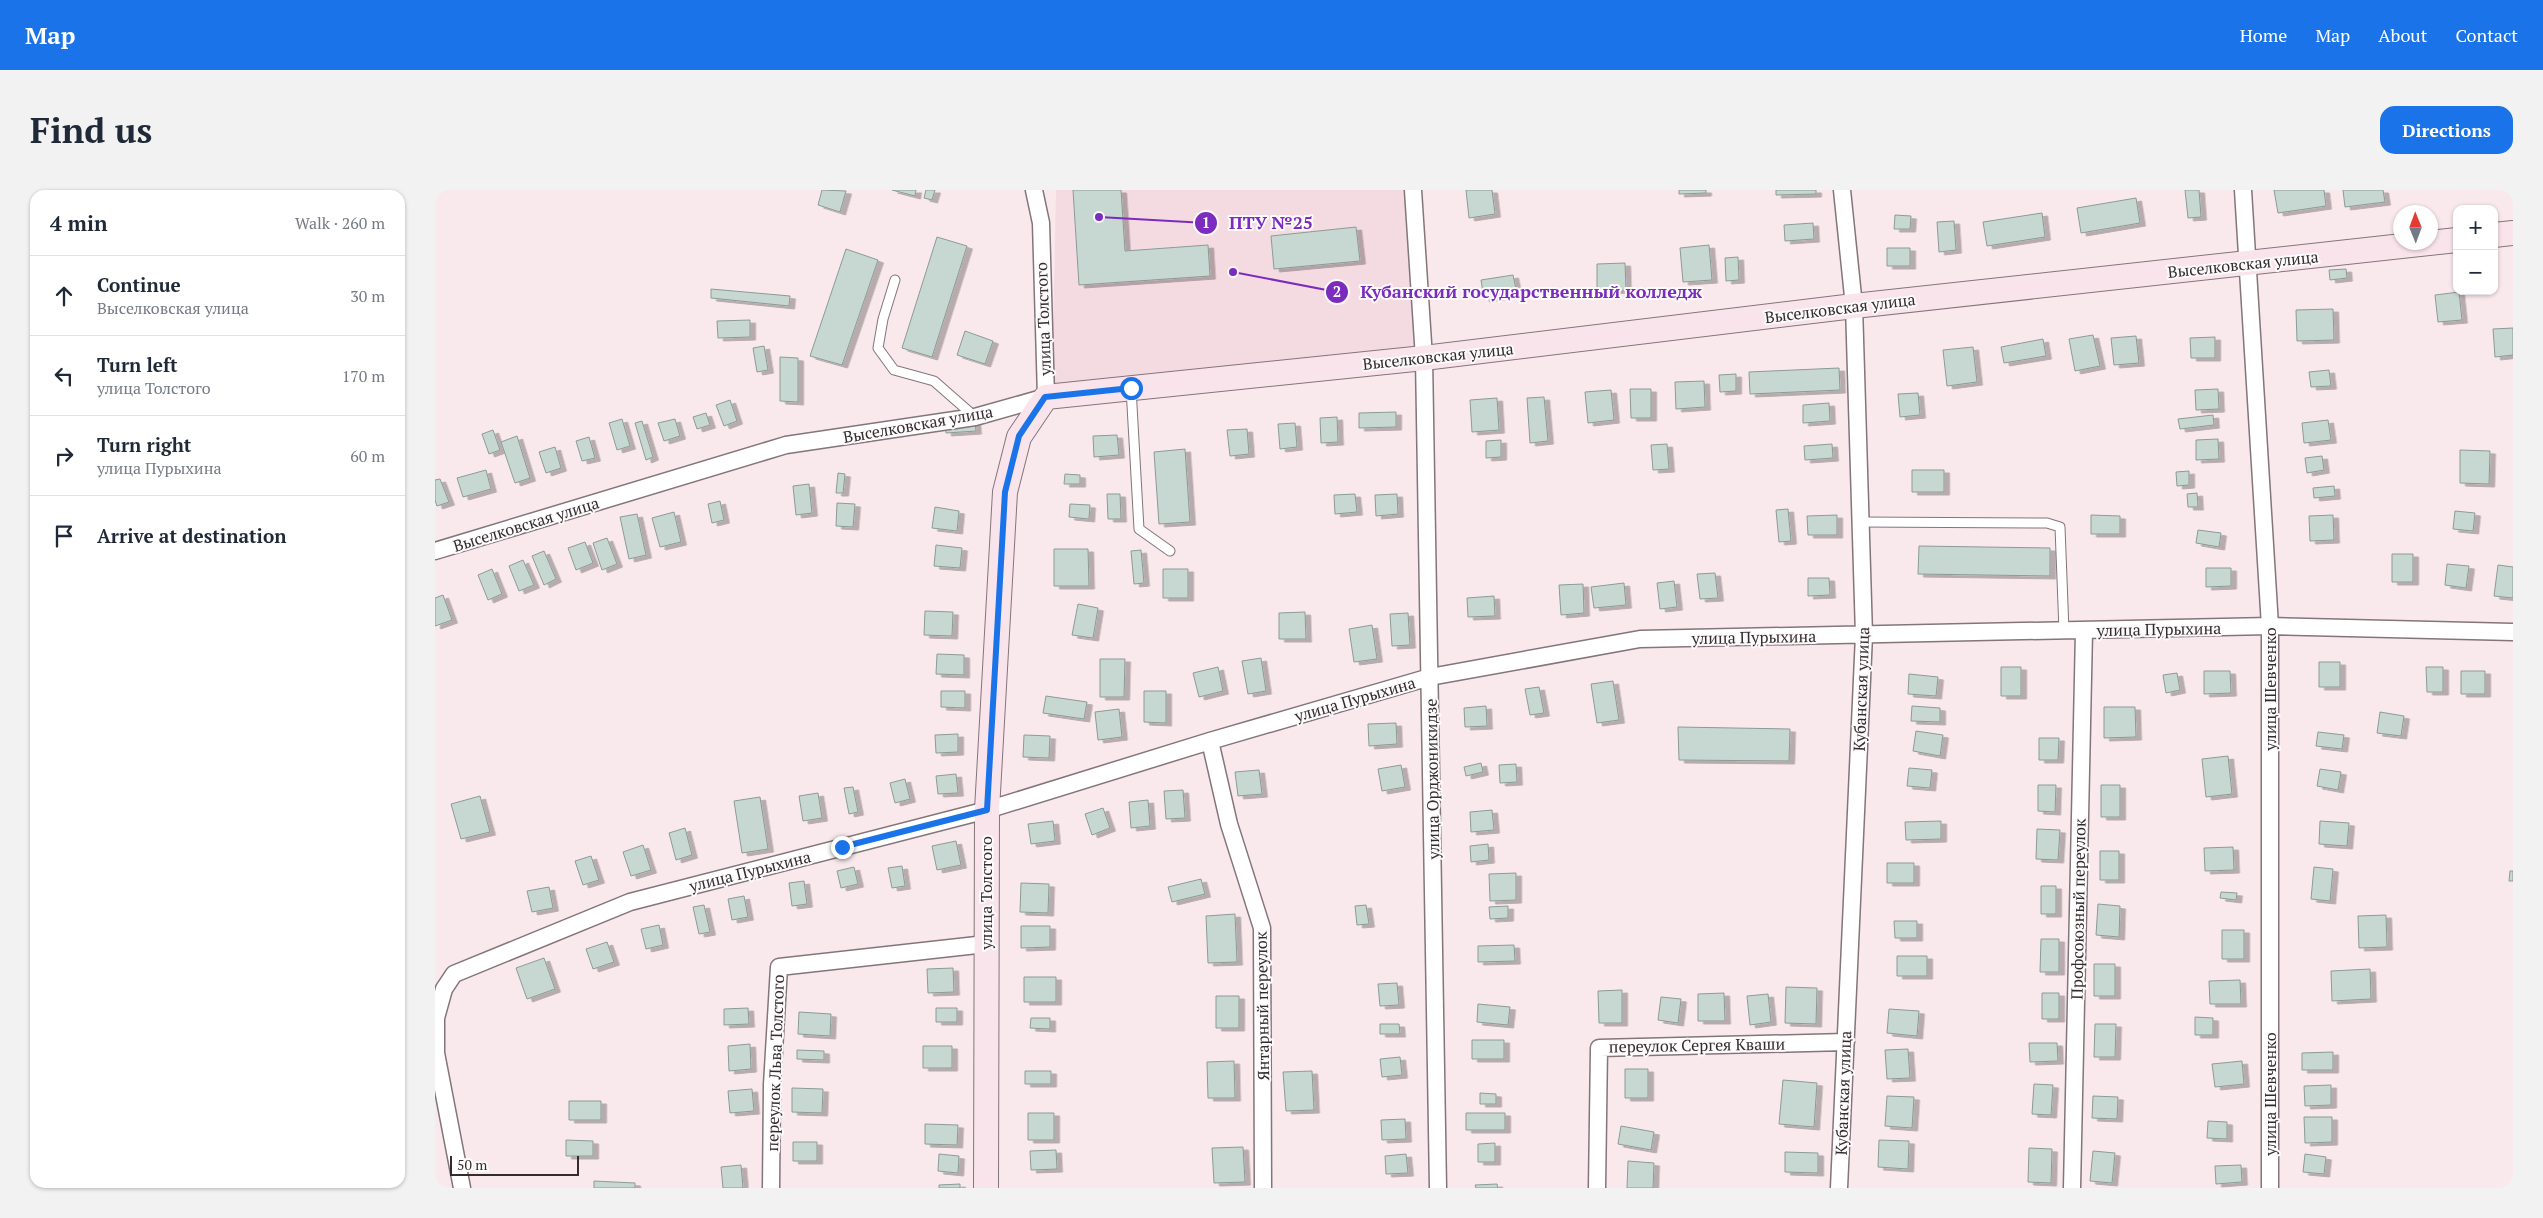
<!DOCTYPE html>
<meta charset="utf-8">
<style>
:root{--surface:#fff;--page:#f2f2f3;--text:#1f2937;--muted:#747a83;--line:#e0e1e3;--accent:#1a73e8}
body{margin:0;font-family:"PT Serif",serif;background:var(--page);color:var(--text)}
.controls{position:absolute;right:15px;top:15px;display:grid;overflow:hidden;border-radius:10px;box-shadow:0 1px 4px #0004}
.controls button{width:45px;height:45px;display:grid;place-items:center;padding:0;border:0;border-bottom:1px solid var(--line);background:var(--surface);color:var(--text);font:25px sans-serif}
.compass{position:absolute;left:1958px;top:15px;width:45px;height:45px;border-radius:50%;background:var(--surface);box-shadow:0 1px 4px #0004;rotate:359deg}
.scale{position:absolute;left:15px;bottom:12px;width:129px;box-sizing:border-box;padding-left:5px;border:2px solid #322c2e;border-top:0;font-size:14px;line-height:18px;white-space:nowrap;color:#322c2e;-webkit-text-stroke:4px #fdfafb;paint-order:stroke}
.stop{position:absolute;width:15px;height:15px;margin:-11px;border:4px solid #1a73e8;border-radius:50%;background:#fff}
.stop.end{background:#1a73e8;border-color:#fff;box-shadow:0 1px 5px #0008}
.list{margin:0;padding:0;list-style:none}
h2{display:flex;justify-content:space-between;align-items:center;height:65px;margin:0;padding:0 20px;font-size:21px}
h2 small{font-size:16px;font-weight:400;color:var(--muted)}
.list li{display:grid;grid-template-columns:32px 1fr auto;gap:15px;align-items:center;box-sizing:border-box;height:80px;padding:0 20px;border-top:1px solid var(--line)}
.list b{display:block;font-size:19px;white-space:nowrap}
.list p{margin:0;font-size:16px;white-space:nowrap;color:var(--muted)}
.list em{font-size:16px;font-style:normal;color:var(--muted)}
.icon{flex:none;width:28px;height:28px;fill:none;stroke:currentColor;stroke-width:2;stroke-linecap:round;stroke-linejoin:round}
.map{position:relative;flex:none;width:2078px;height:998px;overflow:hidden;border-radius:15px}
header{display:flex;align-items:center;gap:30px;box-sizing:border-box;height:70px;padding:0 25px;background:var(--accent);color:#fff}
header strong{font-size:24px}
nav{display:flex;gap:28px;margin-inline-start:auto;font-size:18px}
.intro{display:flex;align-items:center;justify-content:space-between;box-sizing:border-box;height:120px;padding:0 30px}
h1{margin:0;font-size:35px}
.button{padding:12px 22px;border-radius:15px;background:var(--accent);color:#fff;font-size:18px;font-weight:700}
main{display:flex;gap:30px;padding:0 30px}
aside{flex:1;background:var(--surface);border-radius:15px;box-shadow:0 1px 4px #0004}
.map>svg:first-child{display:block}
</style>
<header>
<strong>Map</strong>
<nav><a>Home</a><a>Map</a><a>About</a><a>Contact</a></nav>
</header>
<div class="intro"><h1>Find us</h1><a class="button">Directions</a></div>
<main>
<aside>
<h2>4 min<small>Walk · 260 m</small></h2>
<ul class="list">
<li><svg class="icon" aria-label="ahead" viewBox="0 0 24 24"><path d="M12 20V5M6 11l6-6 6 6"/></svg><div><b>Continue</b><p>Выселковская улица</p></div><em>30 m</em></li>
<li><svg class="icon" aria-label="left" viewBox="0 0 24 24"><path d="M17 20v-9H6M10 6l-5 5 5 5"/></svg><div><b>Turn left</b><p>улица Толстого</p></div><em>170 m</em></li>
<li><svg class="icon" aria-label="right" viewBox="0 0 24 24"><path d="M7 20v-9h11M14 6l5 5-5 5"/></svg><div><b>Turn right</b><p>улица Пурыхина</p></div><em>60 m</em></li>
<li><svg class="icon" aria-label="arrive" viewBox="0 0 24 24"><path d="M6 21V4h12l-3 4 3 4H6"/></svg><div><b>Arrive at destination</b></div></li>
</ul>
</aside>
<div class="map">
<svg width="2078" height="998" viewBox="0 0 2078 998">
<defs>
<filter id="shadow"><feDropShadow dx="5.5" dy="3" stdDeviation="0" flood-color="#0004"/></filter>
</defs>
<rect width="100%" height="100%" fill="#f9e9ed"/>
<path fill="#f4dbe2" d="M621,0H972L982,163L617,200Z"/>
<path fill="#c7d7d2" stroke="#8b9b96" filter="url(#shadow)" d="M387,0L411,1L405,22L383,15Z
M457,0H481L480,6Z
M491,0H500L497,10L489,8Z
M638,0H686L690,61L773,55L775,86L644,95Z
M1031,0H1057L1060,24L1034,28Z
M1244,0H1271V3L1244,4Z
M1341,0H1381V4L1341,5Z
M1750,0H1764L1766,27L1753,28Z
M1839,0H1889L1891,16L1843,23Z
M1908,0H1948L1950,12L1910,17Z
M1701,8L1705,33L1646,43L1642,18Z
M1607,23L1610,47L1552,56L1548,32Z
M1460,25L1476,26L1475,39H1459Z
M1519,31L1521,60L1504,62L1502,32Z
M1378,33L1379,49L1350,51L1349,35Z
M921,37L925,71L839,79L836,46Z
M502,47L532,56L497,167L467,158Z
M1274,55L1277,90L1248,92L1245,58Z
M1452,58H1475V76H1452Z
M411,59L443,70L407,175L375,166Z
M1303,67L1304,90L1291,91L1290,68Z
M1190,73L1191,100L1162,101V74Z
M1911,79L1912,88L1895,90L1894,80Z
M1078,85L1082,104L1049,109L1046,90Z
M276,99L355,106L354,116L276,108Z
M2024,102L2027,130L2003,132L2000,105Z
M1898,119L1899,150L1862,151L1861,120Z
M315,130V147L283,148L282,131Z
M2078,138V165L2060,167L2058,139Z
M530,141L558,151L550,174L522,165Z
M1658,145L1665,176L1640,181L1634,149Z
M1701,146L1704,173L1679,175L1676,148Z
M1780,147V168H1756L1755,148Z
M1608,149L1611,166L1569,173L1566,157Z
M329,156L333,180L322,182L318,158Z
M1538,157L1542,192L1512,196L1508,160Z
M345,167L363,168V212L345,211Z
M1404,178L1405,200L1315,204L1314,182Z
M1894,180L1896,196L1876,197L1874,182Z
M1301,184V201L1285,202L1284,185Z
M1269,191L1270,217L1241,219L1240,192Z
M1195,199H1216V228H1196Z
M1783,199L1784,219L1761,220L1760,200Z
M1176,200L1179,230L1153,233L1150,202Z
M1483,203L1485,225L1465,227L1463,204Z
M1109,207L1113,251L1095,253L1092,208Z
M1062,208L1064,240L1037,242L1035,210Z
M295,210L302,231L289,236L281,215Z
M1394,213L1395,231L1368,233V215Z
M961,222V237L924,238V223Z
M271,223L275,235L262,239L258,227Z
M1778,225L1779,235L1745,239L1743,229Z
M902,227L903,252L886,253L885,228Z
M187,229L195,256L182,260L174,233Z
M240,229L245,246L229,251L223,233Z
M1893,230L1896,250L1869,253L1867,233Z
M207,231L218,267L211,270L200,233Z
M540,232L541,241L511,243L510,234Z
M860,233L862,257L845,259L843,234Z
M812,239L814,264L795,266L792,240Z
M58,240L65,260L54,264L47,244Z
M682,245L684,265L659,267L658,246Z
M82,246L95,288L80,293L66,252Z
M154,247L160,268L147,271L141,251Z
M1783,249L1784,269L1761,270V250Z
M1066,250V267L1051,268V251Z
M1232,254L1234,279L1218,280L1216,255Z
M1397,254L1398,268L1370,270L1369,256Z
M120,257L126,278L111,283L104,262Z
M750,259L755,332L724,334L719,262Z
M2025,260L2055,261L2054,294L2025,293Z
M1887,266L1889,280L1872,283L1870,268Z
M51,280L56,299L28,307L22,288Z
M1477,280H1509V302H1477Z
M1754,281V295L1742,296L1741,282Z
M403,283L410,284L408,303H401Z
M630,284L645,285V294H629Z
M5,289L14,312L2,316L0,310V290Z
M374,294L377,323L361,325L358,296Z
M1899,296L1900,306L1879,308L1878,298Z
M1762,303L1763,317H1753L1752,304Z
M672,304H685L686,329H673Z
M920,304L922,322L900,324L899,305Z
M962,304L963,324L941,326L940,305Z
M285,311L289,330L277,333L273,314Z
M402,313L420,314L418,337L401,336Z
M635,314L655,315L654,329L634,327Z
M500,317L524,321L522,341L497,338Z
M1353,319L1356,351L1344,352L1341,320Z
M2020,321L2040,323L2038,341L2018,339Z
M239,322L246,352L225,357L217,328Z
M202,324L211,365L194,369L185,327Z
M1402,325V345H1373L1372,326Z
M1656,325L1685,326V344H1656Z
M1898,325L1899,350L1875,351L1874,326Z
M1763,340L1786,343L1784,357L1761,353Z
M172,348L182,374L167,380L158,353Z
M150,352L158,373L141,380L133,358Z
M501,355L527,358L525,378L499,376Z
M1484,356L1615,358V386L1483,384Z
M619,359H653L654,396H619Z
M706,360L709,393L699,394L696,361Z
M109,361L121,389L109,395L97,366Z
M1957,364H1978V392H1957Z
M88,370L99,395L84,401L74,376Z
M2012,374L2034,376L2031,398L2010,395Z
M2063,375L2078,377V408L2059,406Z
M1771,378H1796V396L1771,397Z
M57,379L67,404L53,410L43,385Z
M728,379H753V408H728Z
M1280,383L1283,408L1265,409L1262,384Z
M1373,388H1394L1395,405L1373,406Z
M1239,391L1242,417L1225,419L1222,393Z
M1189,393L1191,415L1159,418L1156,397Z
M1148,394L1149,423L1126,425L1124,395Z
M8,405L17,430L0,436V408Z
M1059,406L1060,426L1033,427L1032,408Z
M643,414L663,418L658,448L637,445Z
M490,421L518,422L517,446L489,445Z
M870,422L871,449H844V423Z
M973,423L975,455L957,456L955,424Z
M937,435L942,469L919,472L914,439Z
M502,464L529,465V485L501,484Z
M826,468L831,501L813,504L807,471Z
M665,469H690L689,507H665Z
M1884,472H1905V497H1884Z
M783,477L788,501L764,507L758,483Z
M1566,477H1586V506H1566Z
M1991,477H2008V502H1992Z
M1769,481H1795L1796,503L1769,504Z
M2026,481H2050V504H2026Z
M1742,483L1745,500L1731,503L1728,485Z
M1474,484L1503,487L1501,506L1473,504Z
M1178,491L1184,530L1162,533L1156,494Z
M1104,497L1109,523L1095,525L1090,499Z
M506,501H530V518L506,517Z
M709,501H731V533L709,532Z
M611,506L652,512L649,529L608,523Z
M1051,516L1052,536L1030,537L1029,518Z
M1477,516L1505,518V532L1476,531Z
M1669,517H1700L1701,547L1669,548Z
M684,519L687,547L663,550L660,522Z
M1945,522L1969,526L1966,546L1942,543Z
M961,533L962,554L934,556L933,534Z
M1243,537L1355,539L1354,571L1244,570Z
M1481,541L1508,545L1505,566L1478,561Z
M1883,542L1909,545L1907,559L1881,556Z
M523,544V562L501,563L500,545Z
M589,545L615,546L614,568L588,567Z
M1604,548H1624L1623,570H1604Z
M1793,566L1797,604L1771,607L1767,569Z
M1046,573L1048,582L1031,586L1029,577Z
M1081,574L1082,592L1065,593L1064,575Z
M966,575L970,597L947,601L943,579Z
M1474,578L1497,580L1495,598L1472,596Z
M1885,579L1906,582L1903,600L1882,596Z
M824,580L827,604L803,606L800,582Z
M521,584L523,603L503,604L501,586Z
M470,589L475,609L460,613L455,593Z
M1603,595H1621L1620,622L1603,621Z
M1666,595H1685V627H1666Z
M418,597L423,622L414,624L409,598Z
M748,600L750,628L731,629L729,601Z
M383,603L387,628L368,631L364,606Z
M45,606L55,642L26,649L16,614Z
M325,607L333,659L307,663L299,611Z
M713,610L715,636L696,638L694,612Z
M668,618L675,638L657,645L650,624Z
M1057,620L1059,640L1036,642L1035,622Z
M618,631L620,651L596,654L593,634Z
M1506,631V649L1471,650L1470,632Z
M1885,631L1914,633L1912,656L1884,654Z
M250,638L257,665L241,670L234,643Z
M1602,639L1625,640L1623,670L1601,669Z
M521,651L526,675L502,680L497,656Z
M1053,654L1054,670L1036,672L1035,656Z
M208,655L216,680L196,686L188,662Z
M1798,657L1799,680L1770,681L1769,658Z
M1665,661H1684V690H1665Z
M156,666L164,690L148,695L140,671Z
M1452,673H1479V693H1452Z
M467,676L470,696L457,698L453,678Z
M419,677L423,694L406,698L402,681Z
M1879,677L1898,679L1895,711L1876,709Z
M2075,681H2078V691H2074Z
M1081,683V710L1055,711L1054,684Z
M766,689L770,704L737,712L733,697Z
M369,691L372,714L357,716L354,693Z
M586,693L614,694L613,723L585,722Z
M1606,696H1621V724H1606Z
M114,697L118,718L97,722L92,701Z
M1786,702L1802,703L1801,710L1785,708Z
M309,706L313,727L297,730L293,709Z
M1663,714L1685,716L1684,747L1661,745Z
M269,715L275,742L264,744L258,717Z
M931,715L934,734L922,735L920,716Z
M1073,716V728L1055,729L1054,717Z
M800,724L802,772L773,773L771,726Z
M1951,725L1952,757L1924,758L1923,726Z
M1459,731H1482V748H1460Z
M224,735L228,755L211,759L206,739Z
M586,736H615V757L586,758Z
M1787,740H1809V769H1787Z
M1606,749H1624V782H1605Z
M172,752L179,772L158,779L151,759Z
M1079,755L1080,771L1043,772V756Z
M1462,766H1492V786H1462Z
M109,768L120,799L92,809L81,778Z
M1659,774H1680V806H1659Z
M518,778L519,802L493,803L492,779Z
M1935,779L1936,809L1897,811L1896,781Z
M589,787H621V812H589Z
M1805,790L1806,814H1775L1774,791Z
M962,793L964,815L945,816L943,794Z
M1351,797L1382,798L1381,834L1350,833Z
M1187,800V833H1164L1163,801Z
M1289,803L1290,831H1263V804Z
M1607,803H1624V829H1607Z
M1333,804L1336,832L1315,835L1312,806Z
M781,806H804V838H781Z
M1226,807L1246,809L1243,833L1223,830Z
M1043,814L1075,817L1073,835L1042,832Z
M313,818L314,834L289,835V819Z
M501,818H522V832H501Z
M1454,819L1484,821L1482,846L1452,843Z
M364,822L396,824L395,846L363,844Z
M1760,827L1778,828V845H1760Z
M596,828H615V839L595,838Z
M945,834H964L965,844H945Z
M1660,834H1681L1680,867H1659Z
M1037,850H1069V869H1037Z
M1594,853H1622L1623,871L1595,872Z
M315,854L316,879L294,881L293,856Z
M488,856H517V878H488Z
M1473,859L1475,888L1452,889L1450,860Z
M362,860L389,861V870L362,869Z
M1898,862V880H1867V863Z
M965,867L967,885L947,887L945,869Z
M799,871L800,908H773L772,872Z
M1807,871L1809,894L1780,897L1777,874Z
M1190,879H1213V908H1190Z
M590,881H616V894H590Z
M877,881L879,920L851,921L848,882Z
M1348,890L1382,893L1379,937L1344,934Z
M1599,894L1618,895L1616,925L1597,924Z
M1896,895V915L1870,916L1869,896Z
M357,898L388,899L387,923L357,922Z
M317,899L319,921L295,923L293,901Z
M1045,903L1061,904V914H1045Z
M1452,906L1479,907L1477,938L1450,936Z
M1658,906L1683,907L1682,929L1657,928Z
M134,911H166V930H134Z
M593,923H619V950H593Z
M1031,923H1070V940H1031Z
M1869,927H1897V952L1870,953Z
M970,929L971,949L947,950L946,930Z
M1773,931L1792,932V949L1772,948Z
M490,934L523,935L522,955L490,954Z
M1186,936L1219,942L1216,960L1183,954Z
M131,950L158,951V966H131Z
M1444,950L1474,951L1473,979L1443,977Z
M358,952H382V971H358Z
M1060,953V972H1043V954Z
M808,957L810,992L779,993L777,958Z
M1594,958L1617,959L1616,993L1593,992Z
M621,960L622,979L596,980L595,961Z
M1658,961L1680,963L1677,993L1655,991Z
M1350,962L1383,963V983L1350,982Z
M504,964L524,966L523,983L503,981Z
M971,964L973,983L951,984L950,966Z
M1870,964L1891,967L1889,984L1868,982Z
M1193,971L1219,973L1218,998H1192Z
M306,975L308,998H288L286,977Z
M1806,975L1807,992L1781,994L1780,976Z
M159,991L200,993V998H159Z
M525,994V998H504V995Z
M1062,994L1063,998H1041L1040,995Z"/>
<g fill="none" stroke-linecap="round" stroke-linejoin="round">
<g stroke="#837579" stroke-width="11">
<path id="lane" d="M460,90L448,129L443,158L459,180L499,191L540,227
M696,198L704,339L735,361
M1425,332L1612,333L1625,337L1629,441"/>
</g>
<g stroke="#837579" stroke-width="19">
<path id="street" d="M978,0L989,168L1003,998
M1808,0L1835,436V998
M0,361L351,255L540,227L611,207L606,33L599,0
M775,551L794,634L827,738L828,998
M27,998L1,863V828L9,799L19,784L195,712L552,620L775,551L995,487L1205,449L1835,436L2078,442
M336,998L337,895L344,777L551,754
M1162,998L1164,858L1411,852
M1404,998L1429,445L1419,116L1407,0
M1637,998L1649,441"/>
</g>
<g stroke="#837579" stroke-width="26">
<path id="secondary" d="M2059,45L2078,43
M551,998L552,620L570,302L584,247L611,207L989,168L1419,116L2022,50"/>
</g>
<use href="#lane" stroke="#fff" stroke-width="9"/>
<use href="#street" stroke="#fff" stroke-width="16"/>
<use href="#secondary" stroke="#fae4ec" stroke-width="24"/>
</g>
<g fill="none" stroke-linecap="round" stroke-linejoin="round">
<path stroke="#1a73e8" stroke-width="6" d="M407,657L552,620L570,302L584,246L610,207L696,198"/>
</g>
<g text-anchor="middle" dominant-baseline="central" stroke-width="4" stroke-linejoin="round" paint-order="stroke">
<g font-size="16" fill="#322c2e" stroke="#fdfafb">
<text transform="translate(1808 74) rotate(-6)">Выселковская улица</text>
<text transform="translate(1405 118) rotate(-7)">Выселковская улица</text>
<text transform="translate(608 129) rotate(-92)">улица Толстого</text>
<text transform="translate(1003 166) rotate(-6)">Выселковская улица</text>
<text transform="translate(483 234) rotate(-10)">Выселковская улица</text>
<text transform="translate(91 334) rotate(-17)">Выселковская улица</text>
<text transform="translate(1724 439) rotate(-1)">улица Пурыхина</text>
<text transform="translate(1319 447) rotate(-1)">улица Пурыхина</text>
<text transform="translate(1426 499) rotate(-88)">Кубанская улица</text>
<text transform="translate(1835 499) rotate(-90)">улица Шевченко</text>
<text transform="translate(920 509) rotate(-16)">улица Пурыхина</text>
<text transform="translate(997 589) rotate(-91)">улица Орджоникидзе</text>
<text transform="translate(315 681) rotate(-14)">улица Пурыхина</text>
<text transform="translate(551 703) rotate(-90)">улица Толстого</text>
<text transform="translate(1643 719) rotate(-89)">Профсоюзный переулок</text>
<text transform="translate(827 816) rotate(-91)">Янтарный переулок</text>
<text transform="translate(1262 855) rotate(-1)">переулок Сергея Кваши</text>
<text transform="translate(340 873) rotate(-88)">переулок Льва Толстого</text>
<text transform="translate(1408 903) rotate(-88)">Кубанская улица</text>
<text transform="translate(1835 904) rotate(-90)">улица Шевченко</text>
</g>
</g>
<path fill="none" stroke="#7b2cbf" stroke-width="2" d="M664 27L771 33M798 82L902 102"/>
<g fill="#7b2cbf" stroke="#fdfafb" stroke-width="2">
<circle cx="664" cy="27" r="5"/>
<circle cx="798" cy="82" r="5"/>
<circle cx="771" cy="33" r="12"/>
<circle cx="902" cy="102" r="12"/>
</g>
<g font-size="15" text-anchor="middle" font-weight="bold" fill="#fff">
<text x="771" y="38">1</text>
<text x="902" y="107">2</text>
</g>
<g font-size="18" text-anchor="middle" font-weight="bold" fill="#7b2cbf" stroke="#fdfafb" stroke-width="4" stroke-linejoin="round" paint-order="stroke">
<text x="836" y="39">ПТУ №25</text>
<text x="1096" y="108">Кубанский государственный колледж</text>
</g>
</svg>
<div class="controls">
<button>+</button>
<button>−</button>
</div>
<svg class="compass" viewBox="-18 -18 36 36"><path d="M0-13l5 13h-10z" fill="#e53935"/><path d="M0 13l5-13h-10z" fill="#747a83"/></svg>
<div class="scale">50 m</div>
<div class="stop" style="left:696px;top:198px"></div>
<div class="stop end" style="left:407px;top:657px"></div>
</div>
</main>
